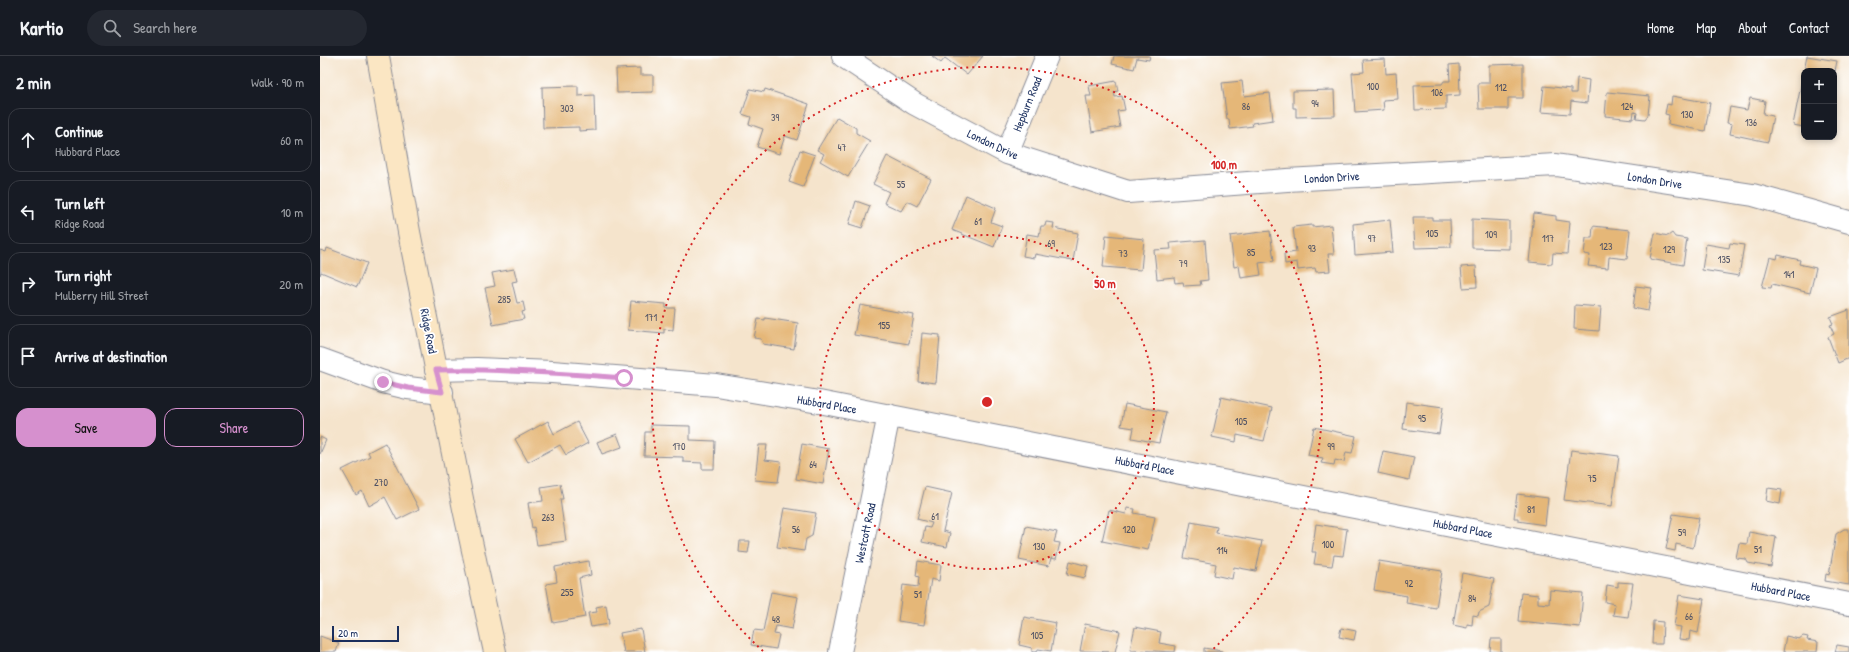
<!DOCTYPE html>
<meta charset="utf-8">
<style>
:root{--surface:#171b24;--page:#242831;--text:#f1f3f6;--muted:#9ea1a6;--line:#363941;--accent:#d690ce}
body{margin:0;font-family:"Patrick Hand",sans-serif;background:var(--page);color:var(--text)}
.controls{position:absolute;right:12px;top:12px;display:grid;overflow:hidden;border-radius:8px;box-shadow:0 2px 6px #0003}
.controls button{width:36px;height:36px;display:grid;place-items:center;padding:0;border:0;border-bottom:1px solid var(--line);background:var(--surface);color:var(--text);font:20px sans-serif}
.scale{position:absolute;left:12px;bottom:10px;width:67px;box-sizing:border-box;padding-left:4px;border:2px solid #1b2f5e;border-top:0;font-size:11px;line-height:14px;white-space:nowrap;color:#1b2f5e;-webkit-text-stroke:3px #fff;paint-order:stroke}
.stop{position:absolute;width:12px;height:12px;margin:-9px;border:3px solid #d690ce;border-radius:50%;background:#fff}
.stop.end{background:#d690ce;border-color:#fff;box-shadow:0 1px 4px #0008}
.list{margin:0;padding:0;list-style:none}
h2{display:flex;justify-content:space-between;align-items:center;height:52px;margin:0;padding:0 16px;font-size:17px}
h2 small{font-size:13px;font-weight:400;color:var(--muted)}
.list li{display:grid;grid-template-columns:26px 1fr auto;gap:12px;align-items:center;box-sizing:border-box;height:64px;margin:0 8px 8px;padding:0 8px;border:1px solid var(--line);border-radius:12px}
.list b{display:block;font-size:15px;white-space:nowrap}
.list p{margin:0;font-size:13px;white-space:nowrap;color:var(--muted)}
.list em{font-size:13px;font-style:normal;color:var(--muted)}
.actions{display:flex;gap:8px;padding:12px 16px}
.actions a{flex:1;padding:9px 0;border:1px solid var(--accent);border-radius:12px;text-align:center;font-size:14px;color:var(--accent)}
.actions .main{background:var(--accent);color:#111}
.icon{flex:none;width:22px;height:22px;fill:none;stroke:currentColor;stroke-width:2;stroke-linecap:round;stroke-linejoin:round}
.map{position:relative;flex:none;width:1529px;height:596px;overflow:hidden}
header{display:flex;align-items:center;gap:24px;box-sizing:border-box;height:56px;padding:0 20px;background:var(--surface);border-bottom:1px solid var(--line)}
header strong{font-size:19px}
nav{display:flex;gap:22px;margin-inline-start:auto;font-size:14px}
.search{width:280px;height:36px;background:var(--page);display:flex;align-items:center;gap:10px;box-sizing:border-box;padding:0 14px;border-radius:22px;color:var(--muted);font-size:15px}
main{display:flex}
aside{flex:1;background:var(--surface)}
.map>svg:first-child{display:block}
</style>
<header>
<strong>Kartio</strong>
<div class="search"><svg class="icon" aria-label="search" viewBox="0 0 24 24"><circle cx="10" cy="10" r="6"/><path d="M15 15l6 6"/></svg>Search here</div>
<nav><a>Home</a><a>Map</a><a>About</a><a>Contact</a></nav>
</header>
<main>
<aside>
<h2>2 min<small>Walk · 90 m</small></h2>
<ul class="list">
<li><svg class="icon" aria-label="ahead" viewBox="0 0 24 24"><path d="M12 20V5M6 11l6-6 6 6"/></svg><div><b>Continue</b><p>Hubbard Place</p></div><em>60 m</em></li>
<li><svg class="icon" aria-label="left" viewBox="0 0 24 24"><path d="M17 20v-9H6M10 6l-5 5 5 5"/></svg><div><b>Turn left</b><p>Ridge Road</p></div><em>10 m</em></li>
<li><svg class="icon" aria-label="right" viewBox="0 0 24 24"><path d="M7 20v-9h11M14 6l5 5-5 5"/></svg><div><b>Turn right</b><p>Mulberry Hill Street</p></div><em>20 m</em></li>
<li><svg class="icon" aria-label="arrive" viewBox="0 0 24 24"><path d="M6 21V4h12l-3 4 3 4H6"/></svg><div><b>Arrive at destination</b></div></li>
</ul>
<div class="actions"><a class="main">Save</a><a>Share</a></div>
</aside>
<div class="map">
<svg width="1529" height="596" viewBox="0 0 1529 596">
<rect width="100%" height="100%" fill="#fff"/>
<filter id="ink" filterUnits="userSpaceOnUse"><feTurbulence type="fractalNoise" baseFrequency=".025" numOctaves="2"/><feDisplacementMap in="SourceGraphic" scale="8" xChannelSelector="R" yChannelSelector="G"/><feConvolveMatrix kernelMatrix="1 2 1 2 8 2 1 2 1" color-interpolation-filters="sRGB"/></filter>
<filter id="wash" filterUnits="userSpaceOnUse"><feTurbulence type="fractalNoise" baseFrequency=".012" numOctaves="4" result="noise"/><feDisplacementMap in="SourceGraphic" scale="16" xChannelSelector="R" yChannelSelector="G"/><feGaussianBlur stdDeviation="0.9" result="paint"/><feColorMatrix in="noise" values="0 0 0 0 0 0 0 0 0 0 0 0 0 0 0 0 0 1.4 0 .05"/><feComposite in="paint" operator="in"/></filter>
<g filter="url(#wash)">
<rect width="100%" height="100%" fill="#f5e4cc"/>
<g id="blocks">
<path fill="#e5b778" d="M612,0H663L647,19L625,2L621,7Z
M794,0H830L829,4L817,2L814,13L792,8Z
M1487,0L1517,5L1515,15H1484Z
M1065,3L1066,18L1076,17L1078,43L1063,44L1064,54L1035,56L1032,17L1044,16L1043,4Z
M1139,8L1140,39L1126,40V53L1095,54L1094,29L1122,28L1124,25H1130L1129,9Z
M1203,8V42H1188V53H1159L1158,27H1169V9Z
M320,12V19H333V36L297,37L296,13Z
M1483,19H1484V71L1473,69Z
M1257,22L1269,24L1267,47L1251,45L1250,58L1221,56L1224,30L1251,33V37H1256Z
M796,25L798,35L794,36L795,41L802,40L805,54L797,55L800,71L772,76L766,40H771L769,30Z
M922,25L924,40L950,37L953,64L932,67L933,70L910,73L909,63H907L902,27Z
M258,30V40L274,39L275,74L259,75V71L223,72L222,31Z
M430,33L444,36L445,33L489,48L477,84L465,80L459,98L437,91L443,73L429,68L431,61L422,58Z
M1014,34L1015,60L976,61V52H973V35Z
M1287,36L1330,40L1328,59L1325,63L1316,62L1317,57L1314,56L1313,63L1285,60Z
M1352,40L1390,47L1385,75L1348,68L1349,59L1345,58L1347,48L1351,49Z
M1430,42L1445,45L1443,58L1453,60L1448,86L1410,78L1412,68L1407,67L1410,51L1427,54Z
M517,61L536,72V77L550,85L528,121L500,105L504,98L497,94Z
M480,94L495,99L483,131L469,126Z
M567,100L611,123L597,150L587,145L581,155L564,147L569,136L553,128Z
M646,139L676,152L671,166L682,170L674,191L632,174Z
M536,145L550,150L542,172L529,168Z
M1214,157L1236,160V164L1250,166L1247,198L1233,197L1232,208L1209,206Z
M1093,161H1112V164H1130L1131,191L1095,192Z
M1152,163L1189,165V193L1152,192Z
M1070,164L1073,196L1035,199L1033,168Z
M726,166L734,167L733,172L758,177L753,205L715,198L714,202L703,200L707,178L719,180L721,170H725Z
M992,169V171L1011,169L1014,198H1008L1010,215L996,216L995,212L978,214L977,206L965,208L964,198L976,196L973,171Z
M1273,170L1310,174L1307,203L1289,201L1288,212L1268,210L1270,199L1264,198L1266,182H1272Z
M950,175L954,205L939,207L941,219L921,222L919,210L914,211L910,180Z
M1335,177L1348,180L1352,177L1355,181L1367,183L1363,209L1330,203Z
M786,179L824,183L821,214L783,211Z
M885,184L888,224L880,225L881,229L864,230L863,226L855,227L854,221L837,223L834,194L851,193L850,187Z
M1410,187L1424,189L1419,220L1382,214L1386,188L1409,192Z
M7,192L47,207L37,231L1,216L0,219V194L6,196Z
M1458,199L1480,204L1479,208L1496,212L1490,237L1452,228L1451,232L1442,231L1450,201L1457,203Z
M1156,210L1157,231L1143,232L1141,211Z
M194,213L197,225L192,226L197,247L203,246L205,255L202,256L204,263L173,269L165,232L175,230L172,217Z
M1316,230L1332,232L1328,255L1313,252Z
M311,245L346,248V252H355L353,274L344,273V277L308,274Z
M540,249L594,259L589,288L534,279Z
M1255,249L1281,251L1279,275L1254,273Z
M1529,254V302L1518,307L1508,281L1514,278L1510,269L1513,268L1510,261Z
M445,262L478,267L474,293L443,288L441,283L434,282L438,263L445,264Z
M602,277L620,279L616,327L598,325Z
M901,341L952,352L944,385L917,379L916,386L892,381Z
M1086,346L1123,351L1119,378L1083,373Z
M805,348L846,356L839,387L812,382L814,372L801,370Z
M228,365L234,378L257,366L268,387L246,399L240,389L208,406L195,383Z
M331,369L370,370V384L395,385L394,413H382V407L363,406V401L324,400L325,376H331Z
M994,371L1036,380L1032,397L1026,396L1024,406L1015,404L1014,409L1001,407L1003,402L988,399Z
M297,378L302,391L282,398L277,386Z
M0,381L6,384L0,398Z
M65,387L99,453L77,464L65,441L49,450L42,435L36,439L22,414L50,400L48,396Z
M482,388L509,393L503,428L476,423Z
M439,389H447L445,404L461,406L458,426L435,424Z
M1251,394L1299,400L1292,450L1244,444Z
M1063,395L1094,401L1089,424L1058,417Z
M240,428L243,443H240L246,485L217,489L214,471L212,472L208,447L223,445L221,431Z
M605,431L632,437L623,475L630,477L627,491L602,486L605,471L610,472L612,467L597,463Z
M1448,432L1462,434L1460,448L1446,445Z
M1197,438L1228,442L1225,469L1198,465V462H1194Z
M464,452L496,457L492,480L486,483L484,495L457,491Z
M807,452L815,453L814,457L835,461L828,494L782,485L789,454L806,458Z
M1353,458L1379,462L1373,492L1356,488L1355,495L1346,493Z
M871,466L897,471L896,477L942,485L936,515L914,511L912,523L894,519L896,508L864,502Z
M996,468L1027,473L1023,500L1014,499L1012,510L994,508L996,496H992Z
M706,470L737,476L734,486L740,487L736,503L731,502L729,510L699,504Z
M1524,473H1529V529L1505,525L1506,518L1509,519L1516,478Z
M1429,476L1456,481L1451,511L1428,507L1426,503L1416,502L1419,487L1427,488Z
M420,485H430L428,497L419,496Z
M269,505L271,519L259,522L265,561L233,567L226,528L237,526L235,511Z
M598,505L621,509L619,525L611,523L604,569L578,565L583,529L598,531L599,521L596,520Z
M750,505L768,510L765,522L747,518Z
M1059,505L1122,515L1116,552L1086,547L1087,540L1054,534Z
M1142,517L1174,523L1169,551L1159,556L1158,560L1153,559L1152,569L1147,568V572L1133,569Z
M1298,526L1313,527L1308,561L1293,559L1295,548L1285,546L1287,529L1298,531Z
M1230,534L1263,537L1260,571L1198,565L1201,537L1218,539V547L1229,548Z
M451,536L478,541L472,573L456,570L454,578L459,579L456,593L431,589L434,574L443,575Z
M1359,539L1384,543L1378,577L1370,575L1369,584L1359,583L1361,571L1354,570Z
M286,549L289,568L271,571L268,557L277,556L276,551Z
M704,561L736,567L731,595L718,593L717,596H712V592L699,589Z
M1333,565L1343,566L1342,588H1332Z
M765,568L800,575L795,596L760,595Z
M815,571L841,576L839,587L856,590L855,596L810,594Z
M1021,572L1036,575L1034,584L1019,581Z
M321,573L325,596H304L300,577Z
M0,580L19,587L16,596H0Z
M1466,580L1479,583L1483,580L1488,581L1487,584L1498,586L1497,596H1463Z
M1171,583H1181V596H1170Z
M1517,589L1529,591V596H1515Z
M884,592L902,595V596H884Z"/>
</g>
</g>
<g filter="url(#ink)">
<use href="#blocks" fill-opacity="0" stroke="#888a95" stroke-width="1"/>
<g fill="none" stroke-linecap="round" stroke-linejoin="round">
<g stroke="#888a95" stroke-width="24">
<path id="minor" d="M523,0L595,48L687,97L808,136L967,124L1236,109L1433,139L1529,166
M687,97L727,0
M0,303L63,326L88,332L122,336
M116,314L157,313L232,316L396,329L499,346L1529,548
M520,596L569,359"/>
</g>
<g stroke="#888a95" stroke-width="24">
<path id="secondary" d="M58,0L89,176L144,453L175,596"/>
</g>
<use href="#minor" stroke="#fff" stroke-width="22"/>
<use href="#secondary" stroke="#fbe6c3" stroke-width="22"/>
</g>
</g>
<g fill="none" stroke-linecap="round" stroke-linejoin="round" filter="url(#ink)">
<path stroke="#d690ce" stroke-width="5" d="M63,326L88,332L122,336L116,314C179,313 242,317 304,322"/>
</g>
<g fill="none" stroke="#d62828" stroke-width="2" stroke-dasharray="2 4">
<circle cx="667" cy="346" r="167"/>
<path d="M443 595A335 335 0 1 1 891 595"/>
</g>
<g text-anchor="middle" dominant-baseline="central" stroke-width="3.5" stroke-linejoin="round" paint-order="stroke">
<g font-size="10" fill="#4e5164">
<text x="1053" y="30">100</text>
<text x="1181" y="31">112</text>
<text x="1117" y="36">106</text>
<text x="995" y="47">94</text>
<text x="926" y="50">86</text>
<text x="1307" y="50">124</text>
<text x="247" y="52">303</text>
<text x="1367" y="58">130</text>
<text x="455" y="61">39</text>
<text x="1431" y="66">136</text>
<text x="522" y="91">47</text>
<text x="581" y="128">55</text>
<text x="658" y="165">61</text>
<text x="1112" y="177">105</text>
<text x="1171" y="178">109</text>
<text x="1052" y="182">97</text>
<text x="1228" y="182">117</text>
<text x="731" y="187">69</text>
<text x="1286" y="190">123</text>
<text x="992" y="192">93</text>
<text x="1349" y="193">129</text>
<text x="931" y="196">85</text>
<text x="803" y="197">73</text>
<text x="1404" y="203">135</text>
<text x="863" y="207">79</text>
<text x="1469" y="218">141</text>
<text x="184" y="243">285</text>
<text x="331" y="261">171</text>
<text x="564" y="269">155</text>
<text x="1102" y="362">95</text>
<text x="921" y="365">105</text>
<text x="359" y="390">170</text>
<text x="1011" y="390">99</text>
<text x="493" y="408">64</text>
<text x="1272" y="422">75</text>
<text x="61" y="426">270</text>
<text x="1211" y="453">81</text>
<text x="615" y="460">61</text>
<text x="228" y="461">263</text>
<text x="476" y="473">56</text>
<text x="809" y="473">120</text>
<text x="1362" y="476">59</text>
<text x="1008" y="488">100</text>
<text x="719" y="490">130</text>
<text x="1438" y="493">51</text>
<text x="902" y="494">114</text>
<text x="1089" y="527">92</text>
<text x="247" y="536">255</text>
<text x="598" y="538">51</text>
<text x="1152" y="542">84</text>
<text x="1369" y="560">66</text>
<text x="456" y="563">48</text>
<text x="717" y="579">105</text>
</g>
<g font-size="12" fill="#1b2f5e" stroke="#fff">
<text transform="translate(707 48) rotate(-68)">Hepburn Road</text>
<text transform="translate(673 88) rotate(25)">London Drive</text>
<text transform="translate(1012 121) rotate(-3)">London Drive</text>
<text transform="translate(1335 124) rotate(9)">London Drive</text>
<text transform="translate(109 275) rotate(79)">Ridge Road</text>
<text transform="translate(507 348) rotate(10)">Hubbard Place</text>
<text transform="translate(825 409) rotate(11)">Hubbard Place</text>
<text transform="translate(1143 472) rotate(11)">Hubbard Place</text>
<text transform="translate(545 477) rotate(-78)">Westcott Road</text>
<text transform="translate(1461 535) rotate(11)">Hubbard Place</text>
</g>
</g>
<circle cx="667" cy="346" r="6" fill="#d62828" stroke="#fff" stroke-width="2"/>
<g font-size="12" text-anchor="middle" font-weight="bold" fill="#d62828" stroke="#fff" stroke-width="3.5" stroke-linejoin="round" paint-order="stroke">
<text x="904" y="113">100 m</text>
<text x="785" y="232">50 m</text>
</g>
</svg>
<div class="controls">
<button>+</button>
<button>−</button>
</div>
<div class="scale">20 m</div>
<div class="stop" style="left:304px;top:322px"></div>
<div class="stop end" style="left:63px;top:326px"></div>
</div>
</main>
